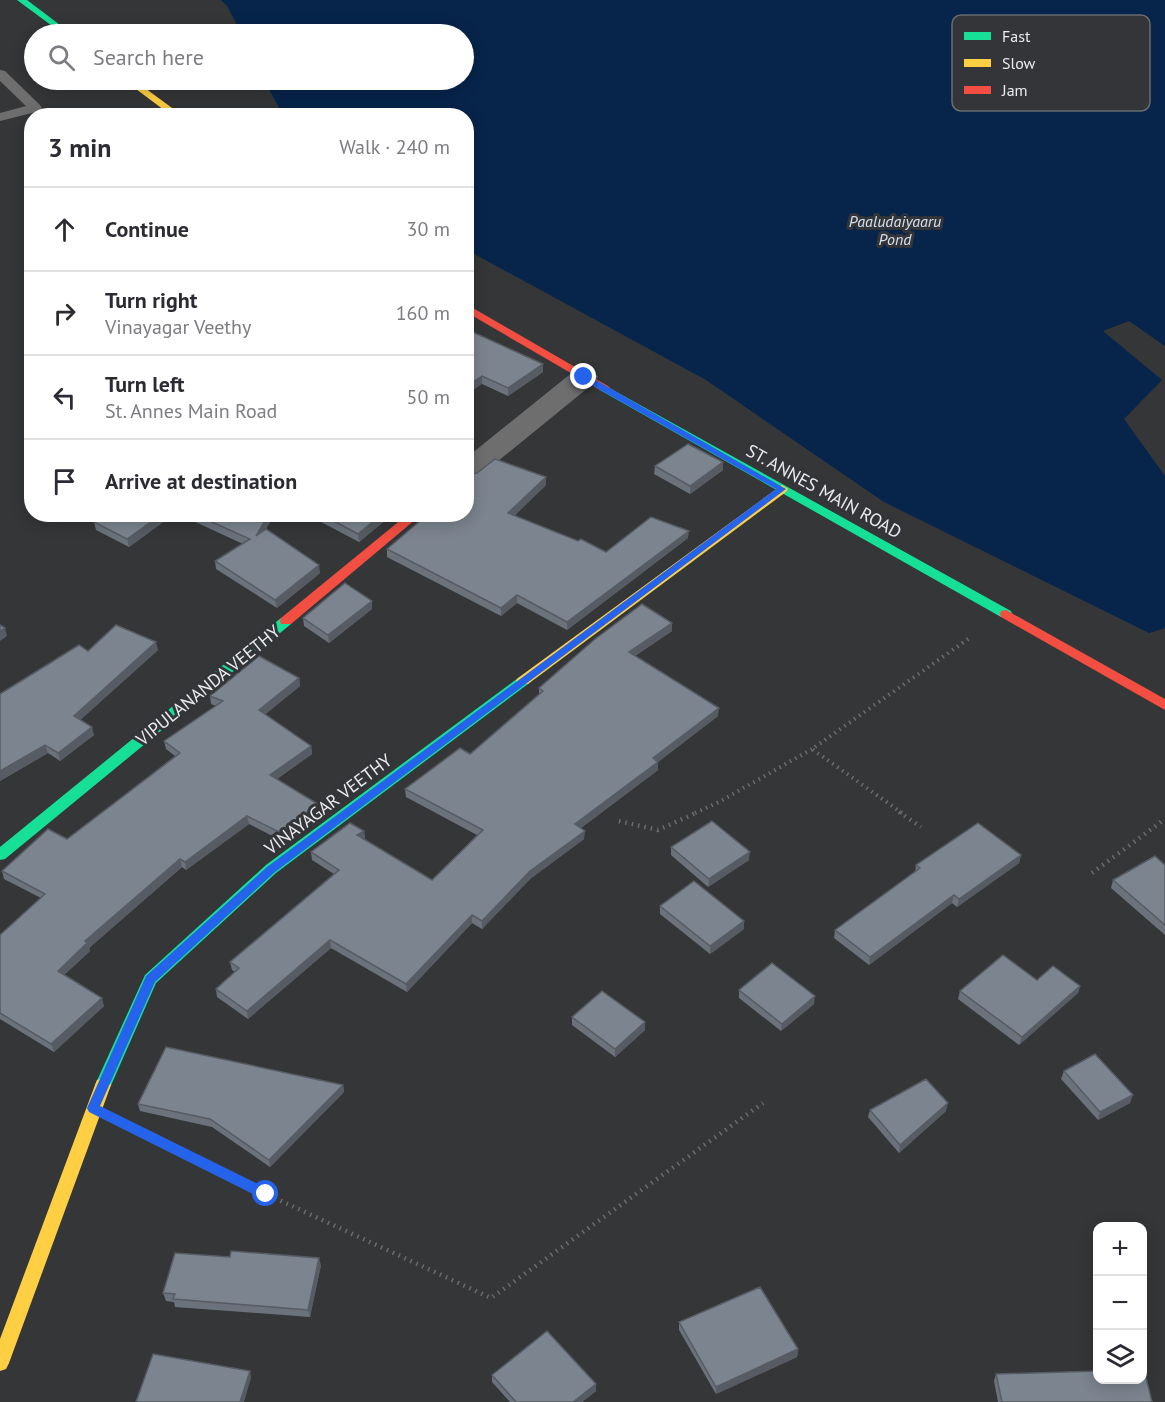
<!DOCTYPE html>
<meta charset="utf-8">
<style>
:root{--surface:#fff;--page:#f7f7f7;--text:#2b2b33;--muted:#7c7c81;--line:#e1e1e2}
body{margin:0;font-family:"PT Sans",sans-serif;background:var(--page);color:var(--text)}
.controls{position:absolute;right:18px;bottom:18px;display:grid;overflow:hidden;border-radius:12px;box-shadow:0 3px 15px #0003}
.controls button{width:54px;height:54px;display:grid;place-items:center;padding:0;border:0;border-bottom:2px solid var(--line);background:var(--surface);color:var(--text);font:30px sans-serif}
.stop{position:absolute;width:18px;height:18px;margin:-14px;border:4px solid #2563eb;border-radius:50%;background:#fff}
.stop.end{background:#2563eb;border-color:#fff;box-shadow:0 2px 6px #0008}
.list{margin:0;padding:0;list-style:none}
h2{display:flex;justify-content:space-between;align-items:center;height:78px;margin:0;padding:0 24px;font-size:26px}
h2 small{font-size:20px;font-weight:400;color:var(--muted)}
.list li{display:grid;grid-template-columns:39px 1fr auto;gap:18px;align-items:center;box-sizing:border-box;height:84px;padding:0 24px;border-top:2px solid var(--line)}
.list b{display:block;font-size:22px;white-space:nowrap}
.list p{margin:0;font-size:20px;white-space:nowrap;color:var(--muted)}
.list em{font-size:20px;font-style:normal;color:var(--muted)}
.icon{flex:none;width:33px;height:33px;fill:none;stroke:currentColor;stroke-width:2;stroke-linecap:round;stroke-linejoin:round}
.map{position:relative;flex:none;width:1165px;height:1402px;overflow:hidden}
.search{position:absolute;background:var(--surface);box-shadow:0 3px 15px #0003;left:24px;top:24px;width:450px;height:66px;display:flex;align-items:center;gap:15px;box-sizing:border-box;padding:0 21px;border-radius:33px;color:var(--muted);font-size:22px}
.panel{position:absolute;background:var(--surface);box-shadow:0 3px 15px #0003;left:24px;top:108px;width:450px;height:414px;border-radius:24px}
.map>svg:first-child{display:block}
</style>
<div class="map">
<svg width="1165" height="1402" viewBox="0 0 1165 1402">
<rect width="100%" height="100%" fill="#343638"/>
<path fill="#07244b" d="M221,0H1165V346L1129,321L1103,331L1162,380L1124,419L1165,476V628L1149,633L884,502L706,380L467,250L466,116L283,115L264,80H464V34H242L227,6Z"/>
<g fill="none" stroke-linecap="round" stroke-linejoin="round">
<path stroke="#6a6c6d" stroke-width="4" stroke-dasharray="1.5 4.5" stroke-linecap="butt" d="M695,813L719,802L812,749
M902,813L812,749L971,637"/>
<path stroke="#6a6c6d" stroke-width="4.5" stroke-dasharray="1.5 5" stroke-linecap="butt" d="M899,812L921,827
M619,821L658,830L698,812
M1092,873L1165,819
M129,1126L266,1194L491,1298L763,1103"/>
<path fill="#6e6e6f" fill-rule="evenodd" d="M0,70L5,71L40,105L42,108L40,111L0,121V113L26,106L0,81Z"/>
<path fill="#6e6e6f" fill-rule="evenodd" d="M584,369L594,371L598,377L594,383L476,479L466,482V458L574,371Z"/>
<path fill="#16e098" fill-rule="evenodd" d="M17,0H27L72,34H63Z
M604,385L1011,611L1012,614L1011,617H1001L600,390V386Z
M286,617L291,618L292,621L291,624L5,859L0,860V847L281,618Z
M523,676L528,678L530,681L528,684L276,873L156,983L109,1090L103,1092L97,1090L95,1085L145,975L266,865L518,678Z"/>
<path fill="#ffcf43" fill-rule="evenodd" d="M124,80H134L183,116H172Z
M782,485L788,489L786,492L528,684H518L516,681L518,678Z
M103,1078L109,1080L111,1085L9,1363L6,1369L0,1371V1339L95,1085L97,1080Z"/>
<path fill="#f24e42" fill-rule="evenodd" d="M466,304L608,386L610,388L608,390H600L466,312Z
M408,514H422L291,624H281L280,621L281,618Z
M1006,610L1165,699V710L1001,617L1000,614L1001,611Z"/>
</g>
<path fill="#6b727b" d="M466,329L543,372L508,396L482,384Z
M655,466L723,470L690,494L654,474Z
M546,485L514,516L606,552L688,538L567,630L517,603L501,616L387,557V549Z
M174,514L129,547L96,530L94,522Z
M178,514H275L265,530L320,573L277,608L216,569L215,561L243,544Z
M306,514H393L359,542Z
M372,601V609L329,643L304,626L303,618Z
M672,623V631L635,656L718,716L658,762V770L581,828L584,839L530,879L482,929L472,923L407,992L331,948L248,1019L217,997L216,989L235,972L232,970L230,962L334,874L312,860L311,852L364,831L365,839L364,840L432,880L477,835L406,797L405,789L470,754L539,694V688Z
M158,650L80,720L94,735L60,761L48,753L0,781L88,651Z
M299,678L300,686L265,714L311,746L312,754L277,779L318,804L319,812L280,840L249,824L186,870L182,867L89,948L90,951L64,975L104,1006L54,1052L0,1019V935L41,898L4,879L2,871L67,839L175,756L166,749L164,741L216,706L211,704L210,696Z
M671,847L749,860L708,887L671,855Z
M1021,855L1019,863L957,907L952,903L869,965L834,938L835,930L915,872L916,865Z
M1165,865V935L1111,888L1113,880Z
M660,906L744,929L710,954L660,914Z
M1037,980L1080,986L1078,993L1019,1045L958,999L960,991Z
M739,990L814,1004L781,1031L739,998Z
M572,1017L645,1030L615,1057L572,1025Z
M1064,1071L1130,1103L1098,1120L1061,1079Z
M343,1085L344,1092L270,1167L212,1127L140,1111L138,1104Z
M870,1110L946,1111L899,1153L868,1117Z
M321,1265L310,1317L175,1307L174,1302L166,1301L163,1293Z
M679,1322L798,1349L797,1357L716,1394L679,1330Z
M996,1374L1152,1402H998L994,1381Z
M492,1375L596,1391L582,1402H510L492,1382Z"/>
<path fill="#575c64" d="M543,364V372L508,396V388Z
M482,376V384L466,395V387Z
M723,462V470L690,494V486Z
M546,477V485L509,521L508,513Z
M162,514H174L129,547L127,539Z
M269,514H275L257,544L256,536Z
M382,514H393L359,542L358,534Z
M689,531L688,538L567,630V622Z
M319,565L320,573L277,608L275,600Z
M517,595V603L501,616V608Z
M372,601V609L329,643L328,635Z
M672,623V631L628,660L629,652Z
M5,628L7,636L0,641V631Z
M156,642L158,650L76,724L74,716Z
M299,678L300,686L261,718L259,710Z
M719,708L718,716L658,762V770L575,832V824L653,758Z
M92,727L94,735L60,761L58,753Z
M45,745L48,753L0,781V771Z
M311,746L312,754L271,783L270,775Z
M318,804L319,812L280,840L279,832Z
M247,816L249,824L186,870L185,862Z
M364,831L365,839L358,844L357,835Z
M585,831L584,839L530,879L482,929V921L530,871Z
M750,852L749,860L708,887L709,879Z
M1021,855L1019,863L957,907L959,899Z
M180,859L182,867L89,948L90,951L60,979L58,971L85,941Z
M954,895L952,903L869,965L870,957Z
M472,915V923L407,992L406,984Z
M744,921V929L710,954V946Z
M330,940L331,948L248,1019L247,1011Z
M1080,986L1078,993L1019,1045L1022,1037Z
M815,996L814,1004L781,1031L782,1024Z
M102,998L104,1006L54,1052L51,1044Z
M645,1022V1030L615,1057V1049Z
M343,1085L344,1092L270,1167L269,1160Z
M1133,1095L1130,1103L1098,1120L1100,1112Z
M948,1103L946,1111L899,1153L900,1145Z
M319,1258L321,1265L310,1317L308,1310Z
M798,1349L797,1357L716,1394V1387Z
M250,1371L251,1378L244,1402H240Z
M596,1384V1391L582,1402H573Z"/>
<path fill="#7c848f" stroke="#575c64" stroke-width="1.5" d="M466,329L543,364L508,388L482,376L466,387Z
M688,444L723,462L690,486L655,466Z
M495,459L546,477L508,513L578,541L581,539L606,552L651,517L689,531L567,622L517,595L501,608L387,549L428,514H466V475L477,473Z
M105,514H162L127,539L94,522Z
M194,514H269L256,536L266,529L319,565L275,600L215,561L250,539Z
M321,514H382L358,534Z
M345,583L372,601L328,635L303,618Z
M642,604L672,623L629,652L719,708L653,758L658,762L575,824L585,831L530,871L482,921L472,915L406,984L330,940L247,1011L216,989L239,968L230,962L339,870L311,852L350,823L364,831L357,835L432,880L483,830L405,789L460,748L470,754L543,691L539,688L595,639Z
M0,625L5,628L0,631Z
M116,625L156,642L74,716L92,727L58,753L45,745L0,771V694L79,645L88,651Z
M259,656L299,678L259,710L311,746L270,775L318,804L279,832L247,816L185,862L180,859L85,941L87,943L58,971L102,998L51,1044L0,1013V935L45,894L2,871L48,829L67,839L180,753L164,741L223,701L210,696Z
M712,821L750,852L709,879L671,847Z
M978,823L1021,855L959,899L954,895L870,957L835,930L920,868L916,865Z
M1155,856L1165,865V925L1113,880Z
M694,881L744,921L710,946L660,906Z
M1003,955L1037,980L1053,966L1080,986L1022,1037L960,991Z
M772,963L815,996L782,1024L739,990Z
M602,991L645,1022L615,1049L572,1017Z
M166,1047L343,1085L269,1160L210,1119L138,1104Z
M1095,1054L1133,1095L1100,1112L1064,1071Z
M926,1079L948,1103L900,1145L870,1110Z
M231,1251L319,1258L308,1310L173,1299L175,1294L163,1293L175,1253L230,1257Z
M760,1287L798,1349L716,1387L679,1322Z
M547,1331L596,1384L573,1402H516L492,1375Z
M153,1354L250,1371L240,1402H136Z
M1143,1369H1144L1152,1402H1002L996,1374L1098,1371V1380H1143Z"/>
<path fill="#2563eb" d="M581,375H587L786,489L275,872L155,982L100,1106L270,1190V1198H261L89,1112L87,1108L146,976L267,867L776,489L581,379Z"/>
<g text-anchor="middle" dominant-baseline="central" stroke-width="6" stroke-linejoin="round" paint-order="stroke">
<g font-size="16" font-style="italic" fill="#d4e1f2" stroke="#333539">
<text x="895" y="221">Paaludaiyaaru<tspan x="895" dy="18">Pond</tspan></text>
</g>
<g font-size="18" fill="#e9ebee" stroke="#333539">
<text transform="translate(824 491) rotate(29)">ST. ANNES MAIN ROAD</text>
<text transform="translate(208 685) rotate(-39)">VIPULANANDA VEETHY</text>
<text transform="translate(328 804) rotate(-37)">VINAYAGAR VEETHY</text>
</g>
</g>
<rect x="952" y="15" width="198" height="96" rx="9" fill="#333539" stroke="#6a6c6f" stroke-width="1.5"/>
<rect x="964" y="32" width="27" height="8" fill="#16e098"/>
<rect x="964" y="59" width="27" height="8" fill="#ffcf43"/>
<rect x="964" y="86" width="27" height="8" fill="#f24e42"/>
<g font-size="16" fill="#e9ebee">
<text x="1002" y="42">Fast</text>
<text x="1002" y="69">Slow</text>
<text x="1002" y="96">Jam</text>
</g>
</svg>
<div class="controls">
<button>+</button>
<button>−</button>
<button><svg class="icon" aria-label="layers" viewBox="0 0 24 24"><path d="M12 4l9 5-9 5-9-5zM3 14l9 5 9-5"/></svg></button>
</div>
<div class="stop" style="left:266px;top:1194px"></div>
<div class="stop end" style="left:584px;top:377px"></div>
<div class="search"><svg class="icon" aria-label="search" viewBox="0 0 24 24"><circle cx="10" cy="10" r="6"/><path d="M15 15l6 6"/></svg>Search here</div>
<section class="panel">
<h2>3 min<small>Walk · 240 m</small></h2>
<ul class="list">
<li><svg class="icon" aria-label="ahead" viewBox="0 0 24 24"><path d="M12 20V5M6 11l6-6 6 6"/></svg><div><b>Continue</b></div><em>30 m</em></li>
<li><svg class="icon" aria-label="right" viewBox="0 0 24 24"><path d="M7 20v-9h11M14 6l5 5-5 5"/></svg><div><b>Turn right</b><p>Vinayagar Veethy</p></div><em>160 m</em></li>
<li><svg class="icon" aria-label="left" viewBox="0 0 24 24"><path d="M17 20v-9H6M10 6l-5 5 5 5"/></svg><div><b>Turn left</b><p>St. Annes Main Road</p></div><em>50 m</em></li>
<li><svg class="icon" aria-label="arrive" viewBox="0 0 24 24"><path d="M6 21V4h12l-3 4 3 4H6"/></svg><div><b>Arrive at destination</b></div></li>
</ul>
</section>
</div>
